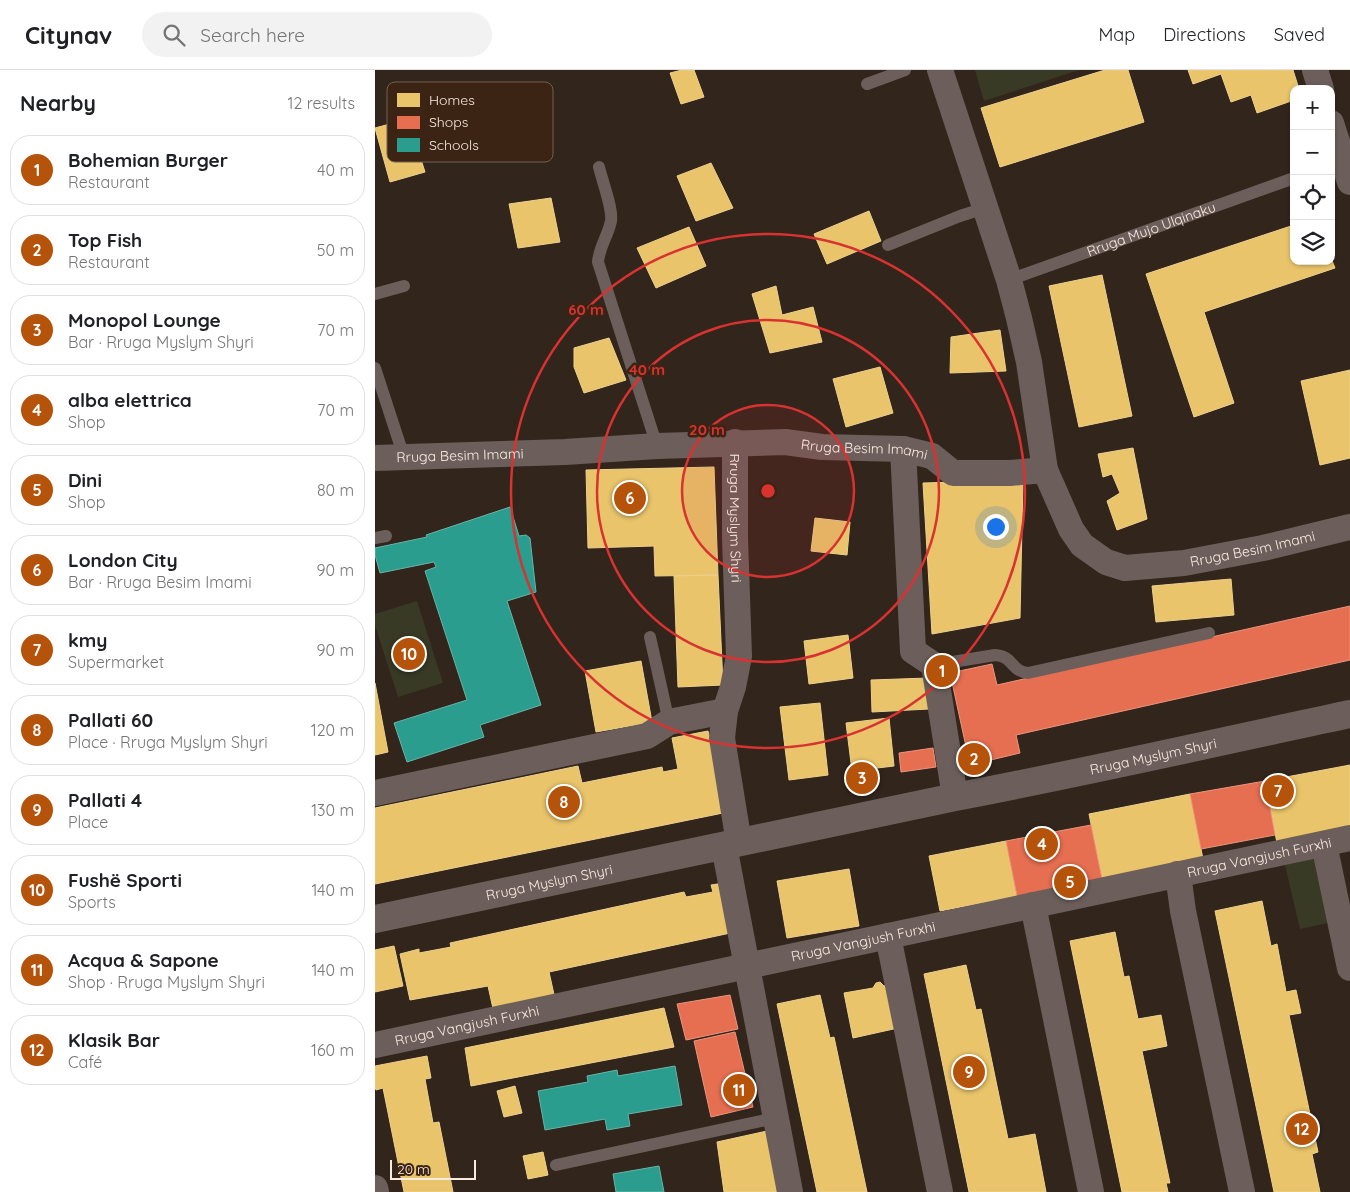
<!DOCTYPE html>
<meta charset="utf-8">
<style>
:root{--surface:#fff;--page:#f2f2f2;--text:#202124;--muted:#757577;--line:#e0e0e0;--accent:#b45309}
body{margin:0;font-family:Quicksand,sans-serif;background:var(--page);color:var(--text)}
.controls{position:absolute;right:15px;top:15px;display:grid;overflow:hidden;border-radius:10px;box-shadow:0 1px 4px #0004}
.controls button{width:45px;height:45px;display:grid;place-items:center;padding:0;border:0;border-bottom:1px solid var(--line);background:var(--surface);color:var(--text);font:25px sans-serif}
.scale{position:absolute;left:15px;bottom:12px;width:86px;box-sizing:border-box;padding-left:5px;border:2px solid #faebe0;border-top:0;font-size:14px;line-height:18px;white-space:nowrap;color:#faebe0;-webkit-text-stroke:4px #3b2413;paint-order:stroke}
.you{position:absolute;left:620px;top:456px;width:18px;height:18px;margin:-12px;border:4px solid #fff;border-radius:50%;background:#1a73e8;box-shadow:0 0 0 8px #1a73e833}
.badge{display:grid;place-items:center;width:32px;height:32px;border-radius:50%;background:var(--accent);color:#fff;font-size:16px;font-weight:700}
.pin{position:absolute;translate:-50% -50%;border:2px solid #fff;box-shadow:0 1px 5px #0006}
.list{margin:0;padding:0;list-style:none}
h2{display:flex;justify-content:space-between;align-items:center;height:65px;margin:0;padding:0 20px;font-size:21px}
h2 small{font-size:16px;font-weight:400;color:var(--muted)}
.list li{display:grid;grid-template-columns:32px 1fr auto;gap:15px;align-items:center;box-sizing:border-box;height:70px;margin:0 10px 10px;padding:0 10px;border:1px solid var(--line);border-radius:20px}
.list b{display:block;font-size:19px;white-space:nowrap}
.list p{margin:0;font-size:16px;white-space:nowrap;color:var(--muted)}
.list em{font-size:16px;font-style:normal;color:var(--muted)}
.icon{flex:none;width:28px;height:28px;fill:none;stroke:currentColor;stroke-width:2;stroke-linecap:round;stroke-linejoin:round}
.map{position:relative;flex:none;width:975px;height:1122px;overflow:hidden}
header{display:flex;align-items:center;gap:30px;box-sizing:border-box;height:70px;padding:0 25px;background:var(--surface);border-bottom:1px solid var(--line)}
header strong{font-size:24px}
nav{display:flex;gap:28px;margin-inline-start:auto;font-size:18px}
.search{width:350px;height:45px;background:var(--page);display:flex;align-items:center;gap:12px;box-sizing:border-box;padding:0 18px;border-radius:28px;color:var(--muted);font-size:19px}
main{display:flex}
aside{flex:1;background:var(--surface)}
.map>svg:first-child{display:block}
</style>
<header>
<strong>Citynav</strong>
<div class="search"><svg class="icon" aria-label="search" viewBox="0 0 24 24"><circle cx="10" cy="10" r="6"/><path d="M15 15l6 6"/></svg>Search here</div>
<nav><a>Map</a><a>Directions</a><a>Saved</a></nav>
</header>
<main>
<aside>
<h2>Nearby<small>12 results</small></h2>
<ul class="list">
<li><span class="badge">1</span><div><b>Bohemian Burger</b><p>Restaurant</p></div><em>40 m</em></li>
<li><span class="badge">2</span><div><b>Top Fish</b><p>Restaurant</p></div><em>50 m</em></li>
<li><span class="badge">3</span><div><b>Monopol Lounge</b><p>Bar · Rruga Myslym Shyri</p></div><em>70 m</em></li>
<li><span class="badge">4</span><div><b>alba elettrica</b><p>Shop</p></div><em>70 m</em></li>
<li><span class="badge">5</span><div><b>Dini</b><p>Shop</p></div><em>80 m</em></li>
<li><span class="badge">6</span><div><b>London City</b><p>Bar · Rruga Besim Imami</p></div><em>90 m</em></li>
<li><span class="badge">7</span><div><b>kmy</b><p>Supermarket</p></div><em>90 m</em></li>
<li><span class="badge">8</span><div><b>Pallati 60</b><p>Place · Rruga Myslym Shyri</p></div><em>120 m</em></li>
<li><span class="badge">9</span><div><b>Pallati 4</b><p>Place</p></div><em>130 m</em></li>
<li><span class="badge">10</span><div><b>Fushë Sporti</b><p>Sports</p></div><em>140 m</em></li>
<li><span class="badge">11</span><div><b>Acqua &amp; Sapone</b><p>Shop · Rruga Myslym Shyri</p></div><em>140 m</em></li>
<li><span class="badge">12</span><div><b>Klasik Bar</b><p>Café</p></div><em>160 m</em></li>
</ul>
</aside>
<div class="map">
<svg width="975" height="1122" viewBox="0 0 975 1122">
<rect width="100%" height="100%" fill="#32251c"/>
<path fill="#383a25" d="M600,0H704L609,31Z
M42,531L68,613L23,627L0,555V544Z
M942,788L957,852L925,859L910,795Z"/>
<path fill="#e9c46a" stroke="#eed08d" d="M307,0H319L329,27L306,34L295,3Z
M730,0H753L769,52L625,97L606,38Z
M813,0H918L924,19H919V30L882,43L876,25L856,32L846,4L818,14Z
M33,49L50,102L15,112L0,58Z
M336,93L358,138L321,151L302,106Z
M176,128L185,172L143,178L134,134Z
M494,141L506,171L452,194L439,164Z
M919,155V191H956V188L960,198L829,242L859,333L819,347L771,204Z
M314,157L331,196L281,218L262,178Z
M727,205L757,346L704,357L674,216Z
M401,216L407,245L438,237L447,272L395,283L377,224Z
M625,260L631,301L575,303L576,267Z
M234,268L251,310L209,323L199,297V278Z
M505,297L518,343L471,357L458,309Z
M975,300V388L945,395L926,311Z
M758,378L772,449L742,460L732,431L745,423L737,404L728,407L723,384Z
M339,397L343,505L280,506L279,476L213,478L211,400Z
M648,410L645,548L557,564L548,413Z
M440,448L475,452L472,485L436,481Z
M343,505L348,615L303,617L299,506Z
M856,509L859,545L781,552L777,516Z
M473,565L478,608L434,614L429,571Z
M266,591L277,652L221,662L210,601Z
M553,608L554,639L497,642L496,610Z
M0,613L13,682L0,685Z
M445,633L453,705L414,710L405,637Z
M514,648L519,696L477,701L471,653Z
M333,661L353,742L0,814V738L203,696L207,713L287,697L288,702L303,699L297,668Z
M975,695V760L902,773L890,711Z
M815,724L828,789L727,809L714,744Z
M631,771L642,826L565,841L554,786Z
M474,799L484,856L412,868L402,811Z
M349,813L360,862L174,902L180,929L119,943L113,916L35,930L25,884L44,879V883L76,877L75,873L309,822L311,827L338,822L336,815Z
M887,831L896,876L902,874L911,922L921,920L926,943L914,945L943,1082L937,1084L945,1122H899L840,841Z
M740,862L749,907L754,906L763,949L786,945L792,976L767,981L795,1113H791L793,1122H747L695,871Z
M19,876L28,916L0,922V880Z
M591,895L601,940L606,939L633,1069L660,1064L671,1122H594L549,904Z
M505,912L509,916L514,915L523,958L478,968L469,923L498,918L501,913Z
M445,925L455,968L459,967L492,1122H442L402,934Z
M289,938L299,977L96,1016L90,978Z
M52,986L56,1008L50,1009L58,1053L64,1052L78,1122H29L8,1018L1,1020L0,1017V996Z
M140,1016L147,1043L129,1047L122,1021Z
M392,1061L402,1122H349L342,1072Z
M168,1082L173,1105L153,1109L148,1086Z"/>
<path fill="#e76f51" stroke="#ed947c" d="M975,536V590L641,665L645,683L595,695L575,603L617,594L622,615Z
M558,678L561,697L526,702L524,683Z
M890,711L900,765L826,779L815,724Z
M716,755L727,809L642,826L631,771Z
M355,925L363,959L311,970L302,934Z
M360,962L378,1037L336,1047L319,971Z"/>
<path fill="#2a9d8f" stroke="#68b4a7" d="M135,437L144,466L151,465L155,468L161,522L132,531L166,635L105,655L109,667L32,692L19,653L92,630L50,501L61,497L59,492L5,503L0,485V478L52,467L51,465Z
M300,996L307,1035L253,1044L255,1056L232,1060L230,1049L170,1060L163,1021L213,1012L212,1006L242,1000L243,1006Z
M284,1096L289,1122H241L238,1104Z"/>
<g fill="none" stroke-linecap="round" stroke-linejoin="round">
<g stroke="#6c5f5b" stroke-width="12">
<path d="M492,14L530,0"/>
<path d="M224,97C227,110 238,139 236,151C233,166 224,177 223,192L282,376"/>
<path d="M513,175L585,146L610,138"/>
<path id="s1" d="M634,210L919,108"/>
<path d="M0,224L29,216"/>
<path d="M0,298L29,387"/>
<path d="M0,468L11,466"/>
<path d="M275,567L294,652"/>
<path d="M559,595L620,585C639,586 635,601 653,603L834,563"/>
<path d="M181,1095L400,1048"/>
</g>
<g stroke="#6c5f5b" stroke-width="26">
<path d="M565,0L634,210L644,248L654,292L670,400"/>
<path d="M940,0L946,19"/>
<path d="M956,53L975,112"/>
<path id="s2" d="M360,372V468L364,586L358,617L350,641L347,668L364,773"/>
<path d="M528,379L538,581L559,595L580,727"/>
<path id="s3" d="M0,388L190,382L282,376L410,372L447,377L528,379L557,386L578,403H635L670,400L696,459L707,475L731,492L750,498L809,493L888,478L975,457"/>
<path d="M0,723L272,666L294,652L350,641"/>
<path d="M949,774L975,898"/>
<path d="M349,776L415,1122"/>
<path d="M803,804L808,841L867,1122"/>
<path d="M658,835L716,1122"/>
<path d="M513,866L565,1122"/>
<path id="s4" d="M0,975L975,768"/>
<path d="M0,1118L1,1122"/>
</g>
<path stroke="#6c5f5b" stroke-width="28" id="s5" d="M0,849L580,727C712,702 843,672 975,644"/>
</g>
<circle cx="393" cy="421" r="86" fill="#d83231" fill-opacity=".12"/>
<g fill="none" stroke="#d83231" stroke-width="2.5">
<circle cx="393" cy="421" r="86"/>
<circle cx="393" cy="421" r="171"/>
<circle cx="393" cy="421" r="257"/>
</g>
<g text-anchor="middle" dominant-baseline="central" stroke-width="5" stroke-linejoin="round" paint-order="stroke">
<g font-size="14" fill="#faebe0" stroke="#3b2413">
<text stroke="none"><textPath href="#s1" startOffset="151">Rruga Mujo Ulqinaku</textPath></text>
<text stroke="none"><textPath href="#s3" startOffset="490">Rruga Besim Imami</textPath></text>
<text stroke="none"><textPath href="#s3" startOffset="85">Rruga Besim Imami</textPath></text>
<text stroke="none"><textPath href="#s2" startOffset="76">Rruga Myslym Shyri</textPath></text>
<text stroke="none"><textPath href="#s3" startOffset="940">Rruga Besim Imami</textPath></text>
<text stroke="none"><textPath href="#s5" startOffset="795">Rruga Myslym Shyri</textPath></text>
<text stroke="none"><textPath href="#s4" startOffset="904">Rruga Vangjush Furxhi</textPath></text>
<text stroke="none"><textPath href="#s5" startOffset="178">Rruga Myslym Shyri</textPath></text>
<text stroke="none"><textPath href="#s4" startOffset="499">Rruga Vangjush Furxhi</textPath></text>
<text stroke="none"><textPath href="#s4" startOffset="94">Rruga Vangjush Furxhi</textPath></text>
</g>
</g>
<rect x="12" y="12" width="166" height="80" rx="8" fill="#3b2413" stroke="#746050" stroke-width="1"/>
<rect x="22" y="23" width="23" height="14" fill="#e9c46a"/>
<rect x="22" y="46" width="23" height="13" fill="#e76f51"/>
<rect x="22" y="68" width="23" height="14" fill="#2a9d8f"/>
<g font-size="14" fill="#faebe0">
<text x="54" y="35">Homes</text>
<text x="54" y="57">Shops</text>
<text x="54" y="80">Schools</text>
</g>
<circle cx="393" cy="421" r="8" fill="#d83231" stroke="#3b2413" stroke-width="2.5"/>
<g font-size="15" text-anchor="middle" font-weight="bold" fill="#d83231" stroke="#3b2413" stroke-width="5" stroke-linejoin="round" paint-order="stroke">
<text x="211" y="245">60 m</text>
<text x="272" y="305">40 m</text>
<text x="332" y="365">20 m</text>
</g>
</svg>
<div class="controls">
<button>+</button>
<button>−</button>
<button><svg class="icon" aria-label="locate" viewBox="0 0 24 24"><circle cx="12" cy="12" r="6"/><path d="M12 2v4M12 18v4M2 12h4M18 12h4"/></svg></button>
<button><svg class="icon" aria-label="layers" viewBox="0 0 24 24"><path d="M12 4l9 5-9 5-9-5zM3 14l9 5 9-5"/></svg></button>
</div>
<div class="scale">20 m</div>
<div class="you"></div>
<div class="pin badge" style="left:567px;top:601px">1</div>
<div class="pin badge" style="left:599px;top:689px">2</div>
<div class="pin badge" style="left:487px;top:708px">3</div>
<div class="pin badge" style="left:667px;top:774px">4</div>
<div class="pin badge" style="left:695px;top:812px">5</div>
<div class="pin badge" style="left:255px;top:428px">6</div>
<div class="pin badge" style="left:903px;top:721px">7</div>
<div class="pin badge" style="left:189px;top:732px">8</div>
<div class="pin badge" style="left:594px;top:1002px">9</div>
<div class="pin badge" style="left:34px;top:584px">10</div>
<div class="pin badge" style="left:364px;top:1020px">11</div>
<div class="pin badge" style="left:927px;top:1059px">12</div>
</div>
</main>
